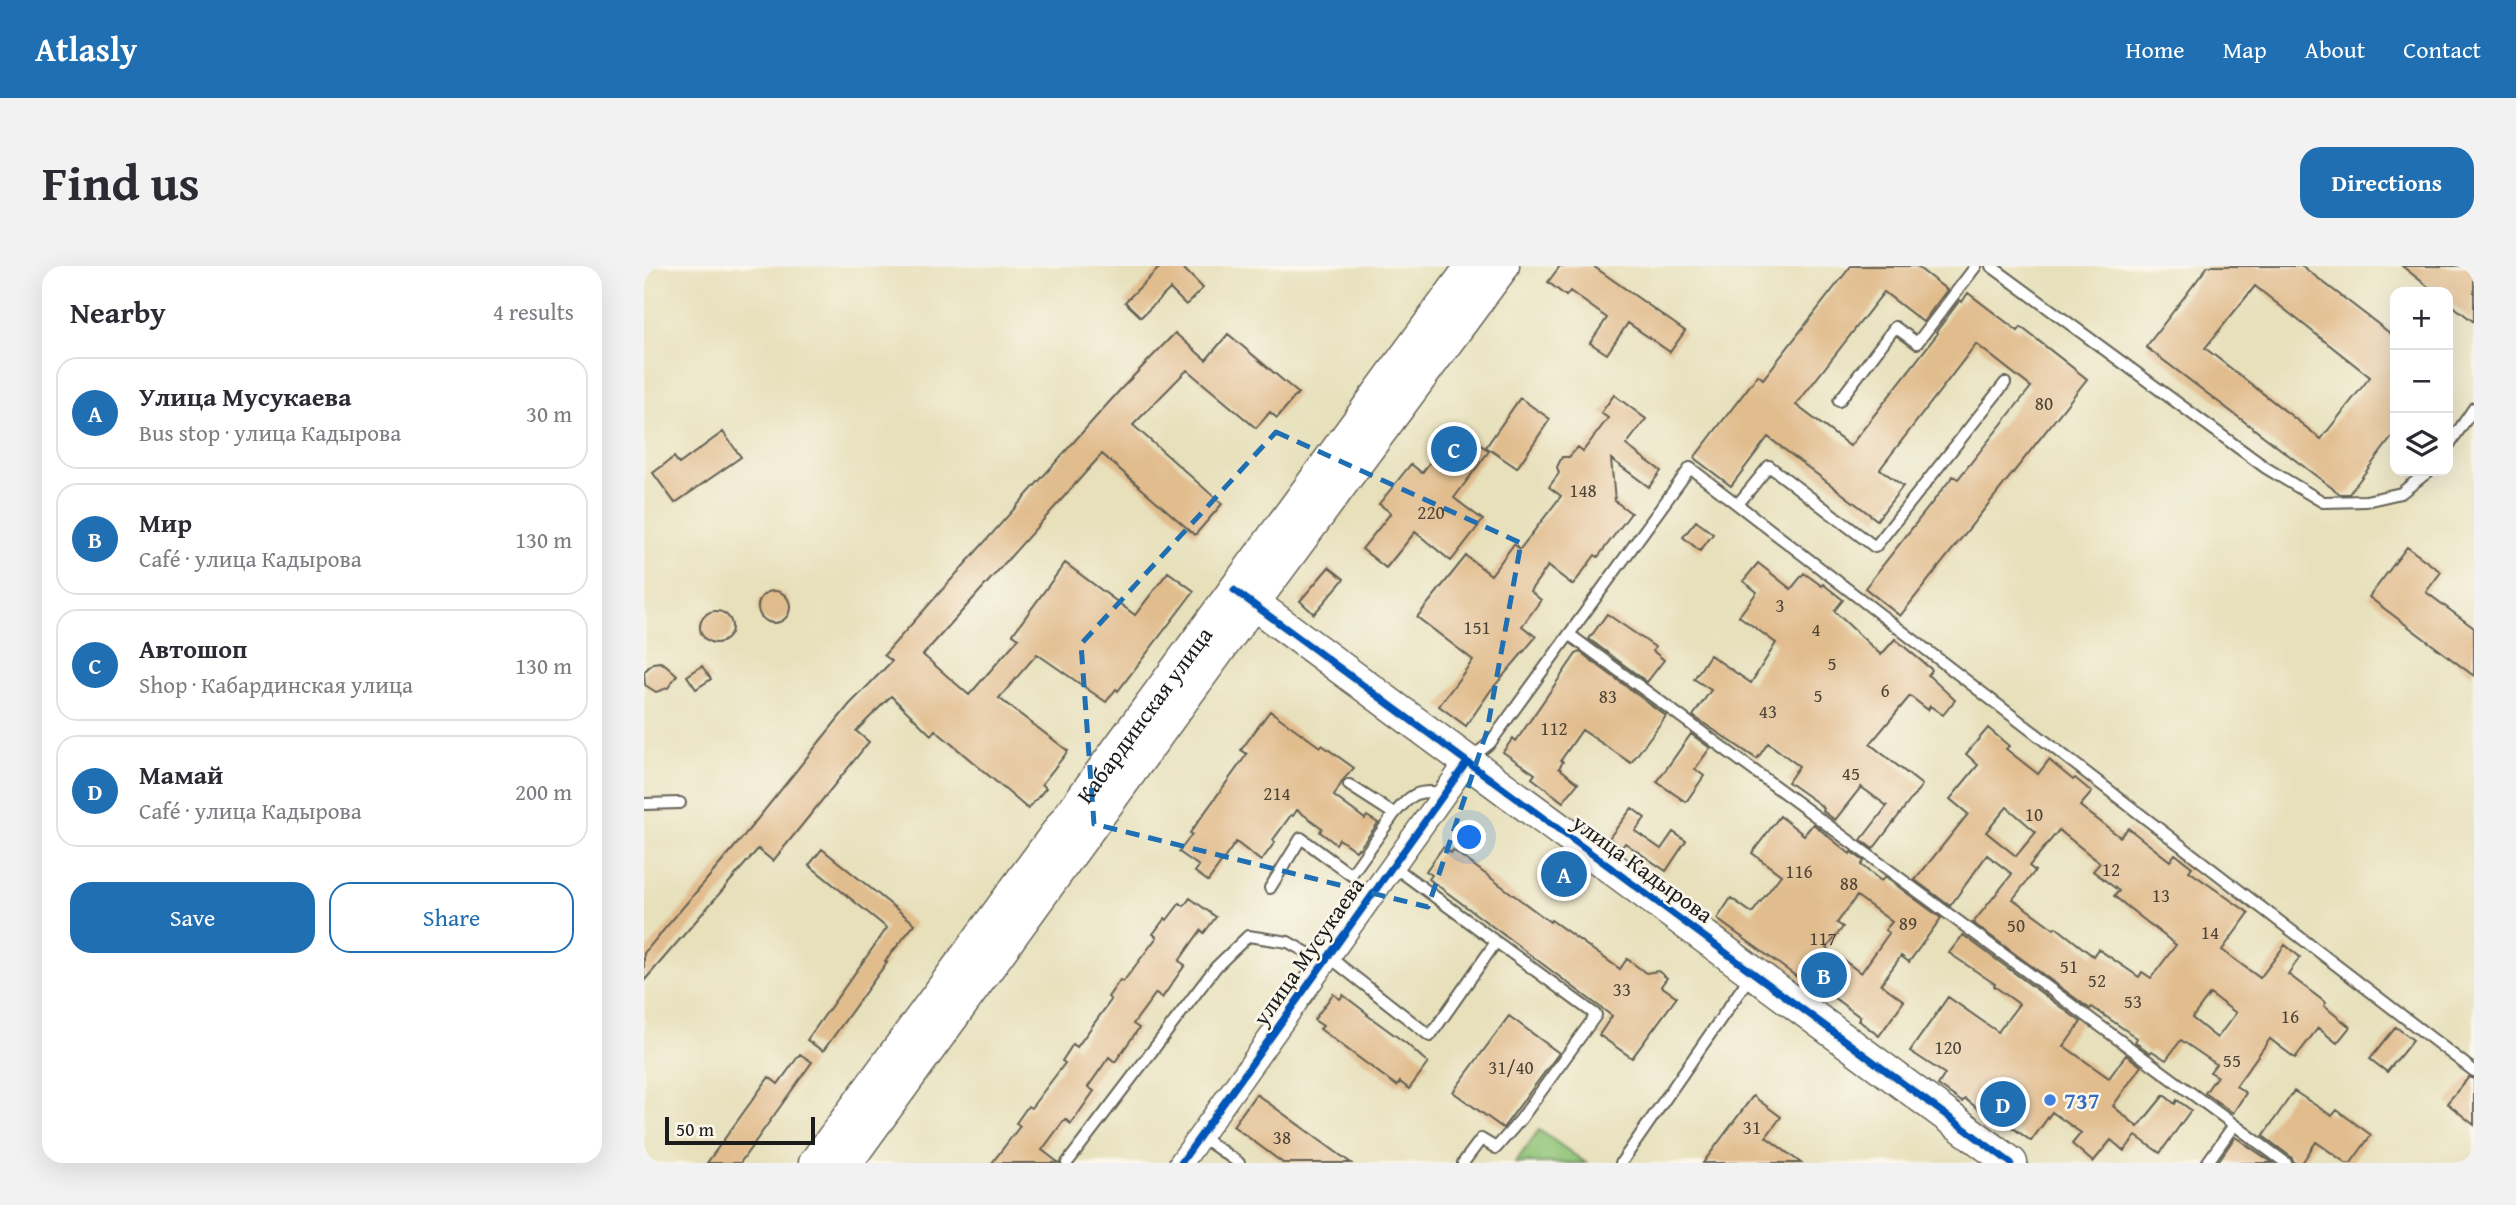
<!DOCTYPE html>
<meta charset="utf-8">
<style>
:root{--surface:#fff;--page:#f2f2f3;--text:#2b2b33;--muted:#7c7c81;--line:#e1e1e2;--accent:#1f6fb2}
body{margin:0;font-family:"Gentium Book Plus",serif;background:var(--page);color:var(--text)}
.controls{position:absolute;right:21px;top:21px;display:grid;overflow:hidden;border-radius:14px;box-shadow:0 7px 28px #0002}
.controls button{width:63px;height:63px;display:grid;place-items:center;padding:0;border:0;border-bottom:2px solid var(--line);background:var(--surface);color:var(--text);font:35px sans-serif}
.scale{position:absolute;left:21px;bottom:18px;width:150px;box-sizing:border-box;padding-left:7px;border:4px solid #1c1c1c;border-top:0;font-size:19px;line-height:24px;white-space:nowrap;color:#1c1c1c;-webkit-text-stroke:5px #fbf7ec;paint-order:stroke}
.you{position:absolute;left:826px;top:572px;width:24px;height:24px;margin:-18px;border:5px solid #fff;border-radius:50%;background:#1a73e8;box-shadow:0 0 0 10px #1a73e833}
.badge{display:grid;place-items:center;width:46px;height:46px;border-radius:50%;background:var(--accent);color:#fff;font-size:23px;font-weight:700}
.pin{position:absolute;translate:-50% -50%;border:4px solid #fff;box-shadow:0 2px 7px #0006}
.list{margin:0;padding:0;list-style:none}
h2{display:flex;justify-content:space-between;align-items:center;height:91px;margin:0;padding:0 28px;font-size:30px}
h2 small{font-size:23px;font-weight:400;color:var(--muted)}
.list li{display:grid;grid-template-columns:46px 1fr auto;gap:21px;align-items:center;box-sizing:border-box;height:112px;margin:0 14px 14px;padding:0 14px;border:2px solid var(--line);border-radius:21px}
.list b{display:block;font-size:26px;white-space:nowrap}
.list p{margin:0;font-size:23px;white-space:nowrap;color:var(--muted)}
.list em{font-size:23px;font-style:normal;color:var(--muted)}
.actions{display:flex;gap:14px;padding:21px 28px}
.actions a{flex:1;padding:16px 0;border:2px solid var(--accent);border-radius:21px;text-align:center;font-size:24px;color:var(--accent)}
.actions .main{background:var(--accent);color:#fff}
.icon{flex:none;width:38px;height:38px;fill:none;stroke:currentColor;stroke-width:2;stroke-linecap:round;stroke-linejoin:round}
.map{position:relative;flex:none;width:1830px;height:897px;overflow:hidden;border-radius:21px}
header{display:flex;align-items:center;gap:42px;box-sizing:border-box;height:98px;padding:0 35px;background:var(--accent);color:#fff}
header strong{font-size:33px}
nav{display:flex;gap:38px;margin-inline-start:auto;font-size:24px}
.intro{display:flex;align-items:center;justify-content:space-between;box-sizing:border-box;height:168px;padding:0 42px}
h1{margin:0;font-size:49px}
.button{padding:18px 32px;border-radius:21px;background:var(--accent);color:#fff;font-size:24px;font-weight:700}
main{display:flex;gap:42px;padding:0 42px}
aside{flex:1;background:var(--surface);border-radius:21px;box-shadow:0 7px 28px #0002}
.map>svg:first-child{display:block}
</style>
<header>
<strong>Atlasly</strong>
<nav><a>Home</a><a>Map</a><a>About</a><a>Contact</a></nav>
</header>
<div class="intro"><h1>Find us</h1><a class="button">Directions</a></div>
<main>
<aside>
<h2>Nearby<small>4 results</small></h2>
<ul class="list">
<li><span class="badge">A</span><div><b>Улица Мусукаева</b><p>Bus stop · улица Кадырова</p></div><em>30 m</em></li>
<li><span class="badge">B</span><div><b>Мир</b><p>Café · улица Кадырова</p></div><em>130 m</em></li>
<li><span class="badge">C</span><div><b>Автошоп</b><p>Shop · Кабардинская улица</p></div><em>130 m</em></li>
<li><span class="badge">D</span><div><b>Мамай</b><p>Café · улица Кадырова</p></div><em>200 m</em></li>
</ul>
<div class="actions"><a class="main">Save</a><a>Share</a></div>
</aside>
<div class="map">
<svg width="1830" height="897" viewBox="0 0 1830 897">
<rect width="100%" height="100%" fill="#fbf7ec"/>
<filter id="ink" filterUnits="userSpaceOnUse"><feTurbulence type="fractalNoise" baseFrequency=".0143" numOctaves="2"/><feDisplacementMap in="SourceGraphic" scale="14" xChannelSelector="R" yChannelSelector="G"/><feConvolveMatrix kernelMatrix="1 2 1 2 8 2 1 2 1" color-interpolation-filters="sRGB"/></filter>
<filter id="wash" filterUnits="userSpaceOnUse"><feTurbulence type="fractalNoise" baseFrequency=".00686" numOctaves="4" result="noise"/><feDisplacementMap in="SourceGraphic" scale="28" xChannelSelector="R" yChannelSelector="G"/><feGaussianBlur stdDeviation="1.57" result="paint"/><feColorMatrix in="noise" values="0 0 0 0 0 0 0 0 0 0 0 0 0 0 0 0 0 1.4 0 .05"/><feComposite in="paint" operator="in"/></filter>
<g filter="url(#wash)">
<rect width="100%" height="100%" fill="#e7e0bb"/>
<path fill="#8ec375" stroke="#557048" stroke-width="2" d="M895,864L942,897H871Z"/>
<g id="blocks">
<path fill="#e1bc8d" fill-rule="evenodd" d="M517,0H537L559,22L542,39L526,23L497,51L481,36Z
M916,0H949L1041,65L1026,86L984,57L963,88L946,77L963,52L926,25L922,30L904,16Z
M1207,0H1272L1303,24L1279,56L1240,26L1152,139L1206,180L1294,67L1292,66L1316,34L1318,36L1324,27L1374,65L1377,61L1443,113L1256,350L1221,322L1309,210L1314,213L1387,121L1332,78L1236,203L1259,220L1233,254L1124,171L1087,220L1050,192L1114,109L1119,113Z
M1564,0H1658L1751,71V167L1705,228H1696L1502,81ZM1611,20L1726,111L1677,173L1561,82Z
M1758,0H1830V56L1804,36V26H1791Z
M531,67L562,94L584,68L654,127L633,152L626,146L612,162L543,104L489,159L578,238L551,269L458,188L279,389L325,429L375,372L369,368L421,297L491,349L524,306L550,325L474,425L472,423L462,436L393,388L355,432L424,485L398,518L402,522L384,543L291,464L287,469L247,430L212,465L225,476L129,595L114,583L0,715V687L99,571L205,439L248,395L240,389L476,124Z
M970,129L1002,153L982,179L1017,205L1005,221L967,193L971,235L987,247L954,291L951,289L929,319L904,300L886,325L897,334L878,360L892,371L847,424L822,460L795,440L829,394L773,351L822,290L847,309L870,278L876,283L917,230L905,221L915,207L913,201L918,191H925L934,181L939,185L964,152L957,147Z
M876,132L906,153L873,202L842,181Z
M812,161L845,185L810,232L839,254L807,295L771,266L742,302L718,283L747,247L735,238L767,198L778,207Z
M79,166L97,191L31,237L9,207L30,191L35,198Z
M1052,255L1069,268L1056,285L1039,271Z
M1763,281L1797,306L1782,326L1830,362V410L1725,331Z
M1114,297L1147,323L1160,307L1178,320L1179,318L1199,334L1190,345L1237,389L1251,373L1288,404L1284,409L1311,434L1299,449L1286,440L1284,444L1266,430L1226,478L1278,519L1229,583L1217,574L1243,540L1217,521L1191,554L1179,545L1180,543L1175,538L1144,516L1155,500L1124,477L1113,493L1049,450L1067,424L1050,413L1066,389L1107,417L1132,377L1095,350L1113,326L1099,315Z
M685,301L700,313L670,348L656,335Z
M114 341a16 16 0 1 1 32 0a16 16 0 1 1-32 0Z
M56 361a16 16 0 1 1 32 0a16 16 0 1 1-32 0Z
M963,348L1011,381L1009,385L1020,394L1003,416L945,373Z
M936,386L1022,450L987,497L938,464L917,494L919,496L915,502L934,517L919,536L888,512L891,508L859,486L869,472L872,475L932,388Z
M16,396L22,399L33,409L24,422L12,426L1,419L0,406L9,397Z
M58,400L67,413L52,423L43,410Z
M626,445L676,481L678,479L710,502L699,514L690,530L721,553L723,550L734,557L715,583L714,582L712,585L695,573L692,578L676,566L678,562L653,544L649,550L647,549L629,574L631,576L617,595L592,576L564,615L551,606L555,600L535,586L548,568L546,567L603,488L597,484Z
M1344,462L1365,480L1362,483L1394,508L1405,494L1429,514L1431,512L1448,526L1436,540L1476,571L1484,562L1526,595L1531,588L1548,601L1545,605L1605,647L1578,684L1616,712L1641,679L1656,691L1644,708L1682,737L1680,740L1706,761L1693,777L1674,762L1651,792L1626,773L1592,820L1602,827L1589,847L1561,827L1573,810L1566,806L1572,798L1537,774L1522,794L1508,785L1506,787L1491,776L1493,772L1448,741L1446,743L1329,657L1368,608L1343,589L1306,640L1271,614L1324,548L1306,533L1334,499L1322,488ZM1363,541L1392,566L1372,590L1342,566ZM1415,564L1456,597L1449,605L1475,625L1470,630L1532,679L1507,712L1498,706L1495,711L1454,683L1449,690L1412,661L1410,663L1369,633L1391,605L1385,600ZM1566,728L1592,747L1573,772L1548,752Z
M1047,468L1066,482L1051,503L1060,510L1042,536L1013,516Z
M988,542L1001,552L991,565L1017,583L1029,566L1042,575L1022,605L981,577L977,582L965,572Z
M1136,550L1160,569L1169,558L1206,588L1207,586L1220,595L1217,599L1237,615L1241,611L1297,652L1265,696L1257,690L1237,718L1260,735L1235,770L1214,754L1216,751L1163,712L1160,716L1073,653L1087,632L1108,647L1137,609L1108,587ZM1213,630L1248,656L1241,664L1245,667L1217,707L1183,682L1199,661L1193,657Z
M799,581L807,587L809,584L906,656L907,654L976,703L983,693L1002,707L1014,705L1023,712L1017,720L1033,731L988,792L955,769L968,750L785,613L788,609L782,605Z
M178,583L271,658L241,695L243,696L179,785L163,774L243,662L165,599Z
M546,632L572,651L560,667L557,664L535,695L541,699L518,732L512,727L489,758L495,762L471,796L465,791L444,821L450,825L427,858L421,853L398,884L415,897H348L376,860L372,857L384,840L387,842L421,797L418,795L429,778L433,781L467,734L464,731L476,714L479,716L513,671L509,668L521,652L523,654L536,637L540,640Z
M1319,669L1437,756L1420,780L1465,812L1482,789L1497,800L1469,840L1494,861L1520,829L1531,838L1533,834L1547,844L1516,887L1492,870L1480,885L1467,874L1449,896L1428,878L1437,867L1408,846L1387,875L1361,856L1358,860L1321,833L1318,836L1294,819L1301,808L1266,785L1304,731L1354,766L1375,738L1350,720L1351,718L1305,687Z
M689,728L696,733L699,729L724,748L723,749L763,778L784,797L765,823L756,816L753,820L676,763L679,760L670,754Z
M865,750L915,787L859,862L809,826Z
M1752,761L1769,774L1743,806L1726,793Z
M156,788L168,796L96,897H63L125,811L134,818Z
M1825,811L1830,813V859L1803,837Z
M1650,825L1688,850L1693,844L1727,869L1707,897H1702L1672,876L1658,897H1650L1647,891L1619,870Z
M612,828L707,897H639L589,860Z
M1109,830L1137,851L1122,871L1157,897H1059Z
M1591,871L1629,897H1573Z"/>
</g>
</g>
<g filter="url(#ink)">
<use href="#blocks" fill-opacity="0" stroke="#636154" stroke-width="2"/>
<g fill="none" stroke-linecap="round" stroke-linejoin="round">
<g stroke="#636154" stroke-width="14">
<path id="lane" d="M1347,0L1622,202L1679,236L1722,235L1757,227L1785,205
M1195,135L1251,61L1273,77L1332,0
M1804,180L1830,142
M1094,238L1125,200L1231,281L1361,117
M926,369L1642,897
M826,493L846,477L1046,202L1830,805
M705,519L750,548C767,529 772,523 799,527
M0,538L36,537
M749,600L952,749L877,853L852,882L837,873L819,897
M626,622L657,572L707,609L750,548
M684,690L786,770L852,676
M556,870L595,897
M423,897L572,701L604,670L644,676L680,696
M977,897L1107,709
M1563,897L1590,859"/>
</g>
<g stroke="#636154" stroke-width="26">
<path id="street" d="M537,897L823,496"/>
</g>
<g stroke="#636154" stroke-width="35">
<g id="secondary">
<path d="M594,326L1367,897"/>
<path id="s1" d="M171,897L828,0"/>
<path d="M202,897L609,337L859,0"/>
</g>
</g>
<use href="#lane" stroke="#fff" stroke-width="10"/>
<use href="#street" stroke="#fff" stroke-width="23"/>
<use href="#secondary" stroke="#fff" stroke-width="32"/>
<g stroke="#fbf7ec" stroke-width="11">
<path id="cycleway" d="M590,324L1367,897
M537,897L823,496"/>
</g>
<use href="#cycleway" stroke="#0057b8" stroke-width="7"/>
</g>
</g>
<path fill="none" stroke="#1f6fb2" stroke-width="5" stroke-dasharray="14 9" stroke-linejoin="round" d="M632,166L877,277L843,465L784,641L450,558L437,378Z"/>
<circle fill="#3f7fe0" stroke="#fbf7ec" stroke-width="2.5" cx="1406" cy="834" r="7"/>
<g text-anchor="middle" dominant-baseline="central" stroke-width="5" stroke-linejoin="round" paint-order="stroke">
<g font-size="19" fill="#4d4438">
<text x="1400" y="137">80</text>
<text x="939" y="224">148</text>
<text x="787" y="246">220</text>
<text x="1136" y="339">3</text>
<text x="833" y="361">151</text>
<text x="1172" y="363">4</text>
<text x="1188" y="397">5</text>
<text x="1241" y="424">6</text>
<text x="1174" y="429">5</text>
<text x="964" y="430">83</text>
<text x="1124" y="445">43</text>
<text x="910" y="462">112</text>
<text x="1207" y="507">45</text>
<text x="633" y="527">214</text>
<text x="1390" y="548">10</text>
<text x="1467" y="603">12</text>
<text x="1155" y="605">116</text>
<text x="1205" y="617">88</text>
<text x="1517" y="629">13</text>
<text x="1264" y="657">89</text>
<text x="1372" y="659">50</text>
<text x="1566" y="666">14</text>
<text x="1179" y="672">117</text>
<text x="1425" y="700">51</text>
<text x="1453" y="714">52</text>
<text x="978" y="723">33</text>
<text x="1489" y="735">53</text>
<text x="1646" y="750">16</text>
<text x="1304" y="781">120</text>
<text x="1588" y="794">55</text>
<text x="867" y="801">31/40</text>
<text x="1108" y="861">31</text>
<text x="638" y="871">38</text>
</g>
<g font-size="23" fill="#1c1c1c" stroke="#fbf7ec">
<text stroke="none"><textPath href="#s1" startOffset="556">Кабардинская улица</textPath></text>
<text transform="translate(999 602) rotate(36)">улица Кадырова</text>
<text transform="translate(664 685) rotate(-55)">улица Мусукаева</text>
</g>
<g font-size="23" font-weight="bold" fill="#366cbe" stroke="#fbf7ec" text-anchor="start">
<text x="1420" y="834">737</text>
</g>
</g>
</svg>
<div class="controls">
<button>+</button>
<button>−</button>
<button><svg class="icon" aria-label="layers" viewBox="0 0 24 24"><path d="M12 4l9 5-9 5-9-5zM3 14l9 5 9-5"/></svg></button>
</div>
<div class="scale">50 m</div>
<div class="you"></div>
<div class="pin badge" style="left:920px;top:608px">A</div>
<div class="pin badge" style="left:1180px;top:709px">B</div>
<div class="pin badge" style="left:810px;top:183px">C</div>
<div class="pin badge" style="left:1359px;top:838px">D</div>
</div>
</main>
